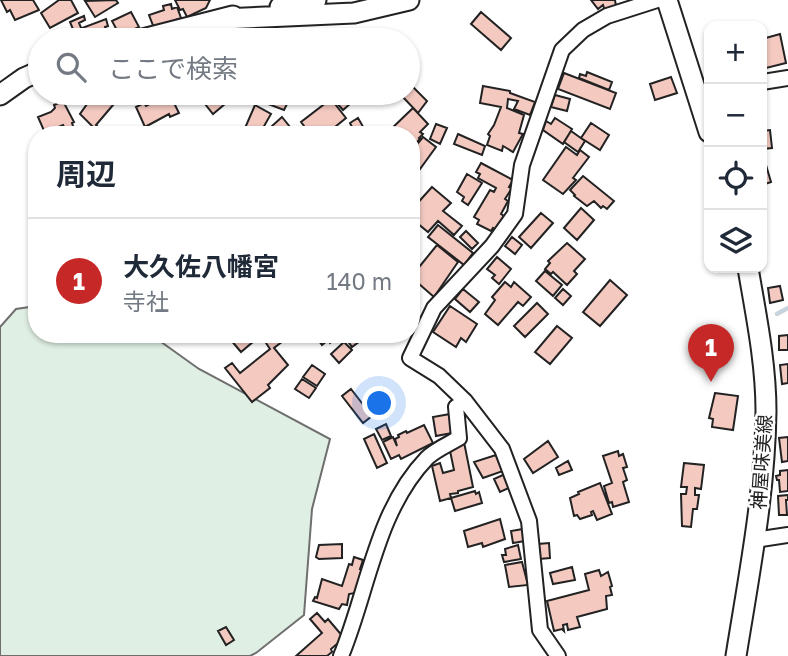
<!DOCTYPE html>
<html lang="ja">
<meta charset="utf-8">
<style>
:root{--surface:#fff;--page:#f6f6f7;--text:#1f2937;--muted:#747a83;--line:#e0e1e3;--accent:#c62828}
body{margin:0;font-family:"Golos Text","Noto Sans JP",sans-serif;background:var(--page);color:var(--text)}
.controls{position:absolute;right:21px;top:21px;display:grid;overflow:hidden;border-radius:14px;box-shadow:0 2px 5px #0004}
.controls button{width:63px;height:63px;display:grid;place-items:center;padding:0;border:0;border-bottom:2px solid var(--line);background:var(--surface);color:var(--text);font:35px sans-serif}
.you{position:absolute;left:380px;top:404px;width:24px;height:24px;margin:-18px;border:5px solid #fff;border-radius:50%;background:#1a73e8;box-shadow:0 0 0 10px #1a73e833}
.badge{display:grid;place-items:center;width:46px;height:46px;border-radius:50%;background:var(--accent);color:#fff;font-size:23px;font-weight:700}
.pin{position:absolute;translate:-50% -58px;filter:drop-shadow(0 2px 4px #0008)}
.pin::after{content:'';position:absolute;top:37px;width:24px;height:21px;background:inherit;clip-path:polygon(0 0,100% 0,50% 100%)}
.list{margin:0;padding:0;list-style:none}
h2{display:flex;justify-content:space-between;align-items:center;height:91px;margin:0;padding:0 28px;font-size:30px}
h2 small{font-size:23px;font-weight:400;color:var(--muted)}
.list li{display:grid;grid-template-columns:46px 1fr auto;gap:21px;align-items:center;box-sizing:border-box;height:126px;padding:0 28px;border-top:2px solid var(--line)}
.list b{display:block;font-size:26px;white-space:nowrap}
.list p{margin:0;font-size:23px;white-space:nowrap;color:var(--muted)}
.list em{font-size:23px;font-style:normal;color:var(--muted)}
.icon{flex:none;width:38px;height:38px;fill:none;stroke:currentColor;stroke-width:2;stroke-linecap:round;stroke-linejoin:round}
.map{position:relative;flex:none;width:788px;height:656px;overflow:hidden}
.search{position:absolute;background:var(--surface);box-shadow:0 2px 5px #0004;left:28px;top:28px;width:392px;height:77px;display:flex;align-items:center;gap:18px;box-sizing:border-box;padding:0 24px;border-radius:38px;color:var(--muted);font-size:26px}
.panel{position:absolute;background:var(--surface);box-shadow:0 2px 5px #0004;left:28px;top:126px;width:392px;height:217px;border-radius:28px}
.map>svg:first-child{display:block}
</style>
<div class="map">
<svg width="788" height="656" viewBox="0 0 788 656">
<rect width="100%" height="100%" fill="#fff"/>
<path fill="#e0efe3" stroke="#6f6f6f" stroke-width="2" d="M37,306V334H150L199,369L330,439L312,509L304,615L256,653L250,656H0V327L16,309Z"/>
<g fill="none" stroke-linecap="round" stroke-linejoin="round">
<path stroke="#c7d3dd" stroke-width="4.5" d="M777,314L788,308"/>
</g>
<path fill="#f3c9c0" stroke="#222" stroke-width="2" d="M1,0H33L39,10L15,20L10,10L7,12Z
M59,0H71L78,13L50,28L41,13Z
M116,0L118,3L95,17L85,1Z
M175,0H210L206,8L187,17L183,9L180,10Z
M591,0H615L616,6L605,11L603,5L598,9Z
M171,4L172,9L177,7L181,18L154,28L149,15L164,10L163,6Z
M131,12L139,27L124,34L123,32L119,34L112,21Z
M481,12L511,38L501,50L471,24Z
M84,16L85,20L79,23L82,30L75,34L70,22Z
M106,19L108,26L105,27L108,38L86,40L82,28Z
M780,34L786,63L762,69V39Z
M587,72L612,82L609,90L579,78L580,74L586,76Z
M564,73L616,93L610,109L558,89Z
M671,77L677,93L655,100L650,84Z
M410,84L427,101L418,113L400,94L408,93Z
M483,86L510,91V93L535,102L530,115L514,109L518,101L508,99L507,108L524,115L519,133L523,134L513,152L503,146L502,151L487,145L490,136L488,134L494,125L501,107L480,103Z
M95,93H99L113,105L96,125L98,127L96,130L80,114Z
M158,93H169L179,113L170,117L169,114L145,127L136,107L144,103L146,106L161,98Z
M208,93H238L213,114L201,99Z
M259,93H301L282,98V96L276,98L277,100L287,104L284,110L268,104L270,97L261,99Z
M328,93H344L346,95L344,97L350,104L343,110Z
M555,95L570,99L567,111L551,107Z
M331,99L346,118L325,135H311L301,122Z
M63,101L74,122L72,123L74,129L66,130L63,125L45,133L38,117L51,112L55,108L54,105Z
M255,105L271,114L259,135L245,128Z
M413,108L428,124L420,132L423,134L419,138L420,139L411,148V135L387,133Z
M282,117L294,132L291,135H280L272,126Z
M358,118L365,130L356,135L350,123Z
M555,118L572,129L563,144L543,130L546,121L551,124Z
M591,123L609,135L600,150L581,138Z
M436,124L447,128L440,144L430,139Z
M770,130L772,148L762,149V131Z
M571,131L585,141L578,152L564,142Z
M458,134L485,146L482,155L454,144Z
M423,137L436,147L420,169L411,162V158L417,151L414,148Z
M566,147L577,155L580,150L589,157L573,178L576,180L563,194L543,180Z
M481,163L513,180L509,187L512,188L505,199L508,201L501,214L504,216L496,230L493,228L491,231L477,224L479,220L474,217L490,190L494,192L496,188L478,178L480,174L476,172Z
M766,165L771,182L762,185V166Z
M467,174L482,183L468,205L462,201L464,197L457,192Z
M583,176L614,201L607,209L603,206L601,208L594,201L587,206L574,196L575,195L570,190Z
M432,187L451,203L443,211L462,226L454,235L438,221L428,232L411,218V205L414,207Z
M581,208L594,220L577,240L564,228Z
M541,213L553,223L531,248L519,237Z
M438,225L473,253L464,265L428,237Z
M466,231L478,243L472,249L460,237Z
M512,237L522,245L515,254L505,246Z
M567,243L585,259L574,271L577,274L567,285L553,272L551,274L545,269L550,263L548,261Z
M437,245L458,262L434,297L411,277Z
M497,257L511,269L499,284L492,278L495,275L487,269Z
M545,271L562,285L553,296L536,281Z
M610,280L627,295L600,326L583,312Z
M505,282L511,287L514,282L531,297L523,306L518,302L498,325L485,314L495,300L492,297Z
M780,286L783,300L770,303L768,288Z
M463,289L479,302L470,312L455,299Z
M563,289L571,296L563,305L555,298Z
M537,303L548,314L525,337L514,326Z
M450,306L477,324L466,342L461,338L456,347L433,332Z
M557,326L572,338L550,364L535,352Z
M235,334H259L260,336L241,352L230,339Z
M260,334H278L283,341L274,348L288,365L268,385L270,388L252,402L225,368L232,363L240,373L270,349Z
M314,334H340L330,343L328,340L322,345Z
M343,334H361L364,338L352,347Z
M788,335V350H779V336Z
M344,342L352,350L339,363L331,354Z
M788,364V383L782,384L780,365Z
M312,365L325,374L317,386L303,377Z
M302,379L316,388L309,398L295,389Z
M351,389L372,416L363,423L342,396Z
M715,393L738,396L733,430L712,427L713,419L709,418Z
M450,414L452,433L436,436L433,417Z
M386,424L391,436L382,440L376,429Z
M424,425L433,443L401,459L399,455L391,459L383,442L393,437L397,446L395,439L399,437L398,435L406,431L407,433Z
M374,434L387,463L377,468L364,439Z
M788,437V461L782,462L779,438Z
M548,441L558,457L533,473L524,459Z
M464,442L473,487L458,491V493L450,494L451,498L440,501L432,466L440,463L443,473L454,470L449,446Z
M618,451L619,456L623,454L627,467L623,468L627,480L623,482L629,502L613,507L612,502L609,503L604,486L612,483L603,456Z
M496,455L503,471L483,478L474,462Z
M568,461L572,470L559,475L556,468Z
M684,463L704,465L701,489L695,488V495H699L697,509H693L691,527L682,526L681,494H686L687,487H681Z
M788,470V491L780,492L779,480H777L776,476L780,475V471Z
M505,474L511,487L500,492L494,479Z
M600,483L612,514L597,520L593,511L591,512L592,515L580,519L577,515L574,516L570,498L579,494L578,492Z
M475,491L476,494L479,492L482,503L455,511L451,498Z
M788,495V500H786L787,515H779L778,496Z
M500,519L505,539L483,547L482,543L468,547L464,531Z
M523,529L525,541L513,543L511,531Z
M549,543L550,558L539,559L538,544Z
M342,544V558L319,559L316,557L319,545Z
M518,545L521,559L504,562L502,555H506L505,549Z
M354,557L363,560L360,569L363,570L355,593L349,594L347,605L342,604L339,609L313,601L315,597L317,598L322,579L342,586L349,564L352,565Z
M522,562L528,585L509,587L505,565Z
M572,567L575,580L553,584L550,573Z
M599,570L601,576L608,572L612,586L610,587L612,595L606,596L607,609L577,617L580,627L568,630L567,624L563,625L564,631L562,629L554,631L547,601L589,590L585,574Z
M317,613L325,622L328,619L344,638L331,649L332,652L327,656H296L322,633L310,619Z
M226,627L234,640L226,645L218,631Z"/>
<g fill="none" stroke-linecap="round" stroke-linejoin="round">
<g stroke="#222" stroke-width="18">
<path id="minor" d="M762,82L788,78
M754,540L788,535
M341,656C368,591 376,511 427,458C435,450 449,444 459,438L456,407L465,401
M558,656L540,630L529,521L502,449L465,401L439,376L410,358L434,308L492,246L515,214L522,165L562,50L583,30L607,16L657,0"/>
</g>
<g stroke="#222" stroke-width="23">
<path id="secondary" d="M667,0L709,132
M280,7L316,0
M223,19L354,13L409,0
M139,40L233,16
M0,95L24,78L40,71
M736,656C749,575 765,494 766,411C766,363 756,315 748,268"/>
</g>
<use href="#minor" stroke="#fff" stroke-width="14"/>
<use href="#secondary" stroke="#fff" stroke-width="19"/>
</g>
<g text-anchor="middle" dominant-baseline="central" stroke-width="5" stroke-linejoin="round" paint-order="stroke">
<g font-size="19" fill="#222" stroke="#fff">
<text transform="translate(761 462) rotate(-86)">神屋味美線</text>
</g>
</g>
</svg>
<div class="controls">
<button>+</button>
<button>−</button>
<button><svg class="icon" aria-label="locate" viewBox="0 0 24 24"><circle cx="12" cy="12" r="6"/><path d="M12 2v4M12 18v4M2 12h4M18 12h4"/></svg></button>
<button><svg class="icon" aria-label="layers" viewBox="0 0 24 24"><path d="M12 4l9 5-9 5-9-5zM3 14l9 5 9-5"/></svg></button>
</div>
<div class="you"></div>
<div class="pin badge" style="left:711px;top:382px">1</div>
<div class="search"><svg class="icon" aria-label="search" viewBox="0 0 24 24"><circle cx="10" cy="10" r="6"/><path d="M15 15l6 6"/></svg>ここで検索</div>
<section class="panel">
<h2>周辺<small></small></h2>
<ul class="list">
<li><span class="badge">1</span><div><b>大久佐八幡宮</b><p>寺社</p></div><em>140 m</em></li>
</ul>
</section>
</div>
